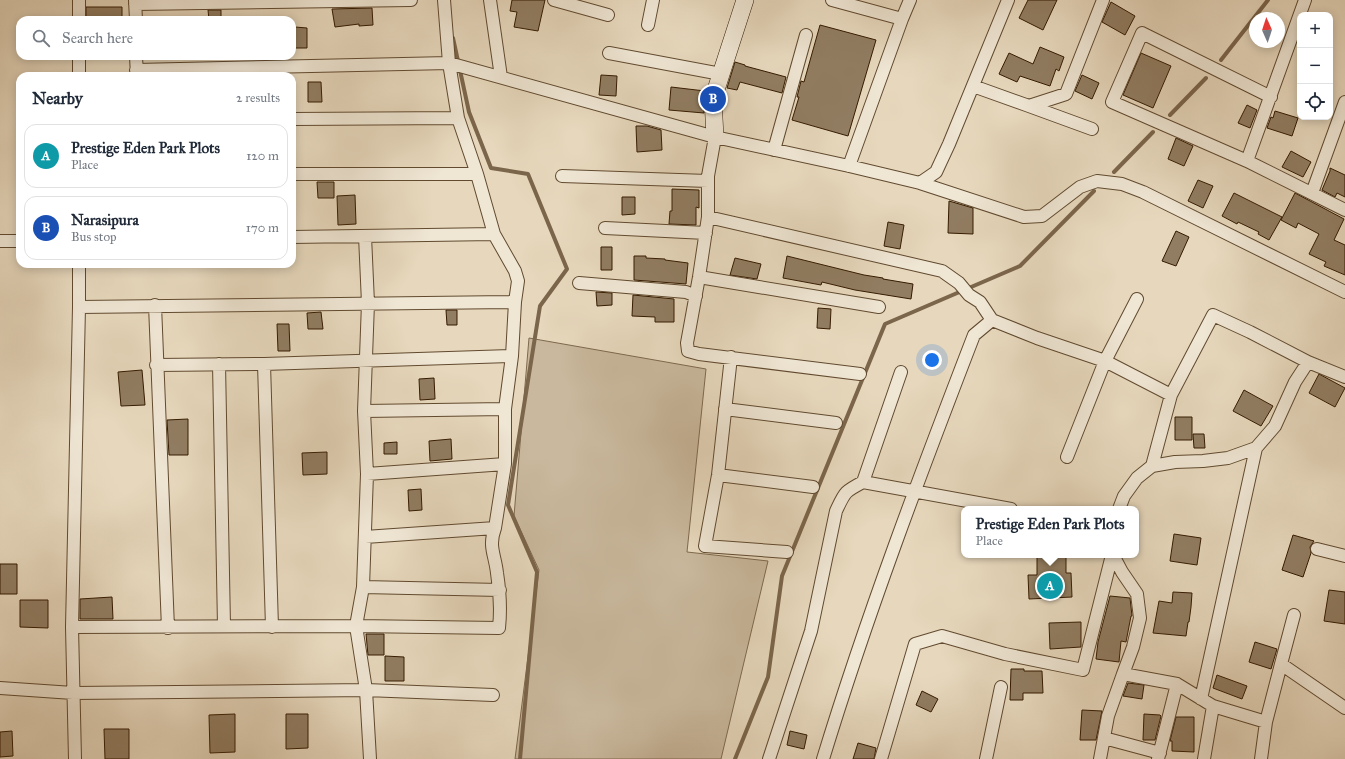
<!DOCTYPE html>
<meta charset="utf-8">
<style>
:root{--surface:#fff;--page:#f2f2f3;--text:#1f2937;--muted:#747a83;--line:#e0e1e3;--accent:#2563eb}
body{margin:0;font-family:"IM FELL Great Primer",serif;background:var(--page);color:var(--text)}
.controls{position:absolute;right:12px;top:12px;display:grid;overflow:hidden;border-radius:8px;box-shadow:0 2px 10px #0003}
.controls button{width:36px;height:36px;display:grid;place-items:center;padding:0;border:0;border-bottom:1px solid var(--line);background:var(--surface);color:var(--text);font:20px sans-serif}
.compass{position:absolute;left:1249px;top:12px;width:36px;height:36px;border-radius:50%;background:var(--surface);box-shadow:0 2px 10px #0003;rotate:357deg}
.you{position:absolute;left:932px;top:360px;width:14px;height:14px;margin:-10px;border:3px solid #fff;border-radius:50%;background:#1a73e8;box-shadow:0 0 0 6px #1a73e833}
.badge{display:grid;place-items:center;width:26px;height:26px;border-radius:50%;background:var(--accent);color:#fff;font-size:13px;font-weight:700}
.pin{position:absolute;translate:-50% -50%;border:2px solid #fff;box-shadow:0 1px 4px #0006}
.popup{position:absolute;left:961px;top:506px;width:178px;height:52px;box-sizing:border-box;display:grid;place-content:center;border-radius:8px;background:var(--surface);filter:drop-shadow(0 1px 3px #0005);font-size:13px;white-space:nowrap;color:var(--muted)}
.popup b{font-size:15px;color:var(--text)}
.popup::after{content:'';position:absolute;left:50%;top:100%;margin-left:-8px;border:8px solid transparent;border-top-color:var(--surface)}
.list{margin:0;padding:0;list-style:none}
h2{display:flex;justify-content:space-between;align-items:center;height:52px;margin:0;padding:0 16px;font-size:17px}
h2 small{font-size:13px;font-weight:400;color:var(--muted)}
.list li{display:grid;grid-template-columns:26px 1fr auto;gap:12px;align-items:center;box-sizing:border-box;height:64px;margin:0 8px 8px;padding:0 8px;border:1px solid var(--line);border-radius:12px}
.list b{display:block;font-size:15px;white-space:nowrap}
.list p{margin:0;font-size:13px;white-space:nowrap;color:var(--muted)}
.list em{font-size:13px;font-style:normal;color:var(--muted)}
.icon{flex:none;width:22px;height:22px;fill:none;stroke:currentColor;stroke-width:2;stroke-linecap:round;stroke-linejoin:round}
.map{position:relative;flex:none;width:1345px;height:759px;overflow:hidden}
.search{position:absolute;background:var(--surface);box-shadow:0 2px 10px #0003;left:16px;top:16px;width:280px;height:44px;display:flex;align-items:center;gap:10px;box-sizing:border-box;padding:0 14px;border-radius:12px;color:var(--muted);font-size:15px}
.panel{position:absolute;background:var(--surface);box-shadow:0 2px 10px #0003;left:16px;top:72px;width:280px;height:196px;border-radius:12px}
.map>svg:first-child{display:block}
</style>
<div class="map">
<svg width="1345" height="759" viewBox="0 0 1345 759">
<rect width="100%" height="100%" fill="#e7d8bd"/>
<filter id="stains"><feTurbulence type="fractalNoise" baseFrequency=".005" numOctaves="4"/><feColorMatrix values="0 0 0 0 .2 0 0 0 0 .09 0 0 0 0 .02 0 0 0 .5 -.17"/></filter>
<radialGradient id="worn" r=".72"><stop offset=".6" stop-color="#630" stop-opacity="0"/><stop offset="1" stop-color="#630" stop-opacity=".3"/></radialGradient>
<path fill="#c9b89d" stroke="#7e694e" d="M529,338L706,369L687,552L768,561L721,759H515L539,570L514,516Z"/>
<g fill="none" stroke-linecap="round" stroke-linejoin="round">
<path stroke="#7b654b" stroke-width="4" d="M453,38L469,112L491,168L528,174L567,269L540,306L508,505L537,572L520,759
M1221,60L1268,0
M1170,115L1206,78
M1114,172L1153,132
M735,759L768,677L782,576L885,324L1020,266L1094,191"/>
</g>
<path fill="#917d62" stroke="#341a00" d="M512,0H545L538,31L514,27L517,12L510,11Z
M1028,0H1057L1043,30L1019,18Z
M1111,2L1135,16L1125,35L1102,22Z
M86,7H122V20H86Z
M372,8L373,25L359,26V24L335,27L332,9Z
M208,10H221V20H209Z
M820,25L876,40L848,136L792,120L799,97H797L801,81L804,82Z
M295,27L307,28V48H295Z
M1040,47L1064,57L1059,71L1056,69L1050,86L1020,76L1017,82L999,74L1009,53L1033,64Z
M1141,53L1171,66L1153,108L1123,95Z
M735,62L745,65V66L786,77L782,93L740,82L737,90L727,88Z
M601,75L617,76L616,96L599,95Z
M1082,75L1099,83L1092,99L1075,91Z
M308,82H321L322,102H308Z
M671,87L705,91L703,99L704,113L669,110Z
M1247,105L1257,110L1250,128L1238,123Z
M1275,111L1298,118L1292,136L1267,128L1271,117L1273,118Z
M636,126H647L661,130L662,150L637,152Z
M1176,138L1193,146L1184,166L1168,159Z
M1291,151L1311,162L1303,177L1282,167Z
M1330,168L1345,175V197L1337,193L1335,197L1322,190L1330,171Z
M1198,180L1213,186L1203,208L1188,201Z
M317,182H334V198H318Z
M672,189L699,190V208L696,207V225L669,224L670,211H672Z
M1234,193L1282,217L1269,240L1258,234L1259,232L1238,222L1237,224L1222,216Z
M1295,193L1344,219L1334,240L1345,245V275L1324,266L1326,262L1309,254L1319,234L1298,223L1296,228L1281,220Z
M355,195L356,224L338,225L337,196Z
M622,197H635V214L622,215Z
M949,201L973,208V234L948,233Z
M888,222L904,225L900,249L884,246Z
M1176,231L1189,237L1176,266L1162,261Z
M601,247H612V270H601Z
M634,256H646V258L665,259V260L688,263L686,284L634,280Z
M787,256L864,275L883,278V279L913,284L911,299L855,290L822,282L821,285L783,278Z
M735,258L761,264L757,279L730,275Z
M596,292L612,293V305L597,306Z
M633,295L674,299V322H655V317L632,316Z
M818,308L831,309L830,329L817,328Z
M446,310H457V325H447Z
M321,312L323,329H308L307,313Z
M277,324H289L290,351H278Z
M142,370L145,405L121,406L118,372Z
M1319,374L1345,388L1335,407L1309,393Z
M434,378L435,399L420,400L419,379Z
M1244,390L1273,406L1261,426L1233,411Z
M1175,417H1192V440H1175Z
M188,419V455H169L167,420Z
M1193,434H1204L1205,448H1194Z
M451,439L452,459L430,461L429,441Z
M397,442V454H384V443Z
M327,452V474L303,475L302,453Z
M421,489L422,510L409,511L408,490Z
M1174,534L1201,538L1197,565L1170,561Z
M1293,535L1314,541L1310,547L1311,553L1303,577L1282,570Z
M1037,555H1066V573H1071L1072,597L1029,599L1028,575H1037Z
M0,564H17V594H0Z
M1329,590L1345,592V624L1324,621Z
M1173,592L1192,593L1191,607L1189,622H1188L1186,636L1153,633L1159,601L1172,603Z
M1110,596L1130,598L1132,616H1131L1126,642L1121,641L1119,662L1096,659L1098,642Z
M112,597L113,619H80V599Z
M20,600H48V628L20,627Z
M1081,622V647L1050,649L1049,623Z
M366,634H384V655H368Z
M1255,642L1277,649L1271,669L1249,662Z
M385,656L404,657V681H385Z
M1011,669H1024V671H1042L1043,693H1023V700H1010Z
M1217,675L1247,686L1242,699L1213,688Z
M1128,683L1144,685L1142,699L1123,696Z
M922,691L938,699L931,712L916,705Z
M1082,710L1102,711L1096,740H1080Z
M235,714V752L210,753L209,715Z
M286,714H308V748L286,749Z
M1144,714L1160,715L1161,716L1155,740H1143Z
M1176,717H1194V752L1172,751V741H1170Z
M104,729H129V759H105Z
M12,731L13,756L0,757V732Z
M790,731L807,735L804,749L787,745Z
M858,743L876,748L874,759H853Z"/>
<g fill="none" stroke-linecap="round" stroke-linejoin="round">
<g stroke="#614a2f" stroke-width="14">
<path id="street" d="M135,0L136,20
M490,0L501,77
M554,0L608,15
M832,0L902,19L849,166
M1305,0L1247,161L1345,210
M135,4L411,0
M902,19L910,0
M79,20V0
M648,25L653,0
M609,53L721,74
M136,56L137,76
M136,70L449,63L715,137
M79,76V56
M973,86L1029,106L1066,94L1103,0
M1029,106L1092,129
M292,119L458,118
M774,150L806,35
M1247,161L1112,102L1142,33L1271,97
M292,174H477
M562,176L708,181
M920,183L1024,217L1042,216L1080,187L1097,181L1122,184L1143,192L1345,292
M1312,193L1345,102
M708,217L942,271L959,283L969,295L980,302L992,320
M605,228L706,233
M365,236L368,303L364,411L367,474L363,587L356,626L366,690L370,759
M292,237L494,234
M0,241H20
M699,277L879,307
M579,283L686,292L696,296
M155,305L168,628
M79,307L515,302
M731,357L718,475L705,546L787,552
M219,364L224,626
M264,364L272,627
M156,365L264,364L512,356
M901,372L863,482L1011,509
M860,374L699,354L688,351L687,343L699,277L708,217V176L715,137L849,166L920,183L936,172L949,144L1008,0
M1171,395L1213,315L1250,332L1308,362L1345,377
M725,409L836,423
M364,411L505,409
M1067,457L1105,361L1137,299
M367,474L505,464
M718,475L813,487
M1119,509L1124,496L1137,478L1152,466L1175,462L1203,461L1228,458L1256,448L1275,426L1295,382L1308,362
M365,537L495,528L505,464V409L512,356L515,302L518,281L515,271L494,234L477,174L458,118L449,63L444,0
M1317,549L1345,556
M1113,555L1122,572L1137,594L1140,618L1133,647L1123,674L1177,684L1213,706L1266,722
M363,587L500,590
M72,627L356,626L499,628C501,609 500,592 497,573C495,554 488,547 495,528
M1281,664L1294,615
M0,688L73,693L366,690L493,695
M1201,699L1256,448
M1104,738L1160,753
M75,759L72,627L79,307V264
M769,759L811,631L836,511C845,492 844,492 863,482
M823,759C867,615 920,475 974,335L992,320L1037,338L1105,361L1171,395L1152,466
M881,759L915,644L942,636L1005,654L1083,670L1112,555
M986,759L1001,687
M1100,759L1108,716L1123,674
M1158,759L1177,684
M1204,759L1213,706
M1261,759L1266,722L1281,664L1345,708"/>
</g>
<g stroke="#341a00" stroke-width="18">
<path id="secondary" d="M715,137L713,99L745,0"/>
</g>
<use href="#street" stroke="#efe6d4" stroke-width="12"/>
<use href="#secondary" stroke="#efe6d4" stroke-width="17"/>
</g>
<rect width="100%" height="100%" filter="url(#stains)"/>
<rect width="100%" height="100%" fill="url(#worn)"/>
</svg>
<div class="controls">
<button>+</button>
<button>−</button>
<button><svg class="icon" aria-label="locate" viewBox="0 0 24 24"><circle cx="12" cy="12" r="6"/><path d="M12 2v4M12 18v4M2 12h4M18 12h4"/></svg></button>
</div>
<svg class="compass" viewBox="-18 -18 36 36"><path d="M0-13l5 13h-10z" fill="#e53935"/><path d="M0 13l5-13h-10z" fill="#747a83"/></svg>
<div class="you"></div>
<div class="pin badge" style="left:1050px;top:586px;background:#0f9aa8">A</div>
<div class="popup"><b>Prestige Eden Park Plots</b>Place</div>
<div class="pin badge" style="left:713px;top:99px;background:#1a4fb4">B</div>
<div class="search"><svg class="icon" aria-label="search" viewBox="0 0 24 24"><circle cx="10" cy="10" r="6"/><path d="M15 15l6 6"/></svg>Search here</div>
<section class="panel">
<h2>Nearby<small>2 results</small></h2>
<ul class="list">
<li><span class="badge" style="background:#0f9aa8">A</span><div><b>Prestige Eden Park Plots</b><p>Place</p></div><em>120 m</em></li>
<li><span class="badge" style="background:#1a4fb4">B</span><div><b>Narasipura</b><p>Bus stop</p></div><em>170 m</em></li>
</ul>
</section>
</div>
